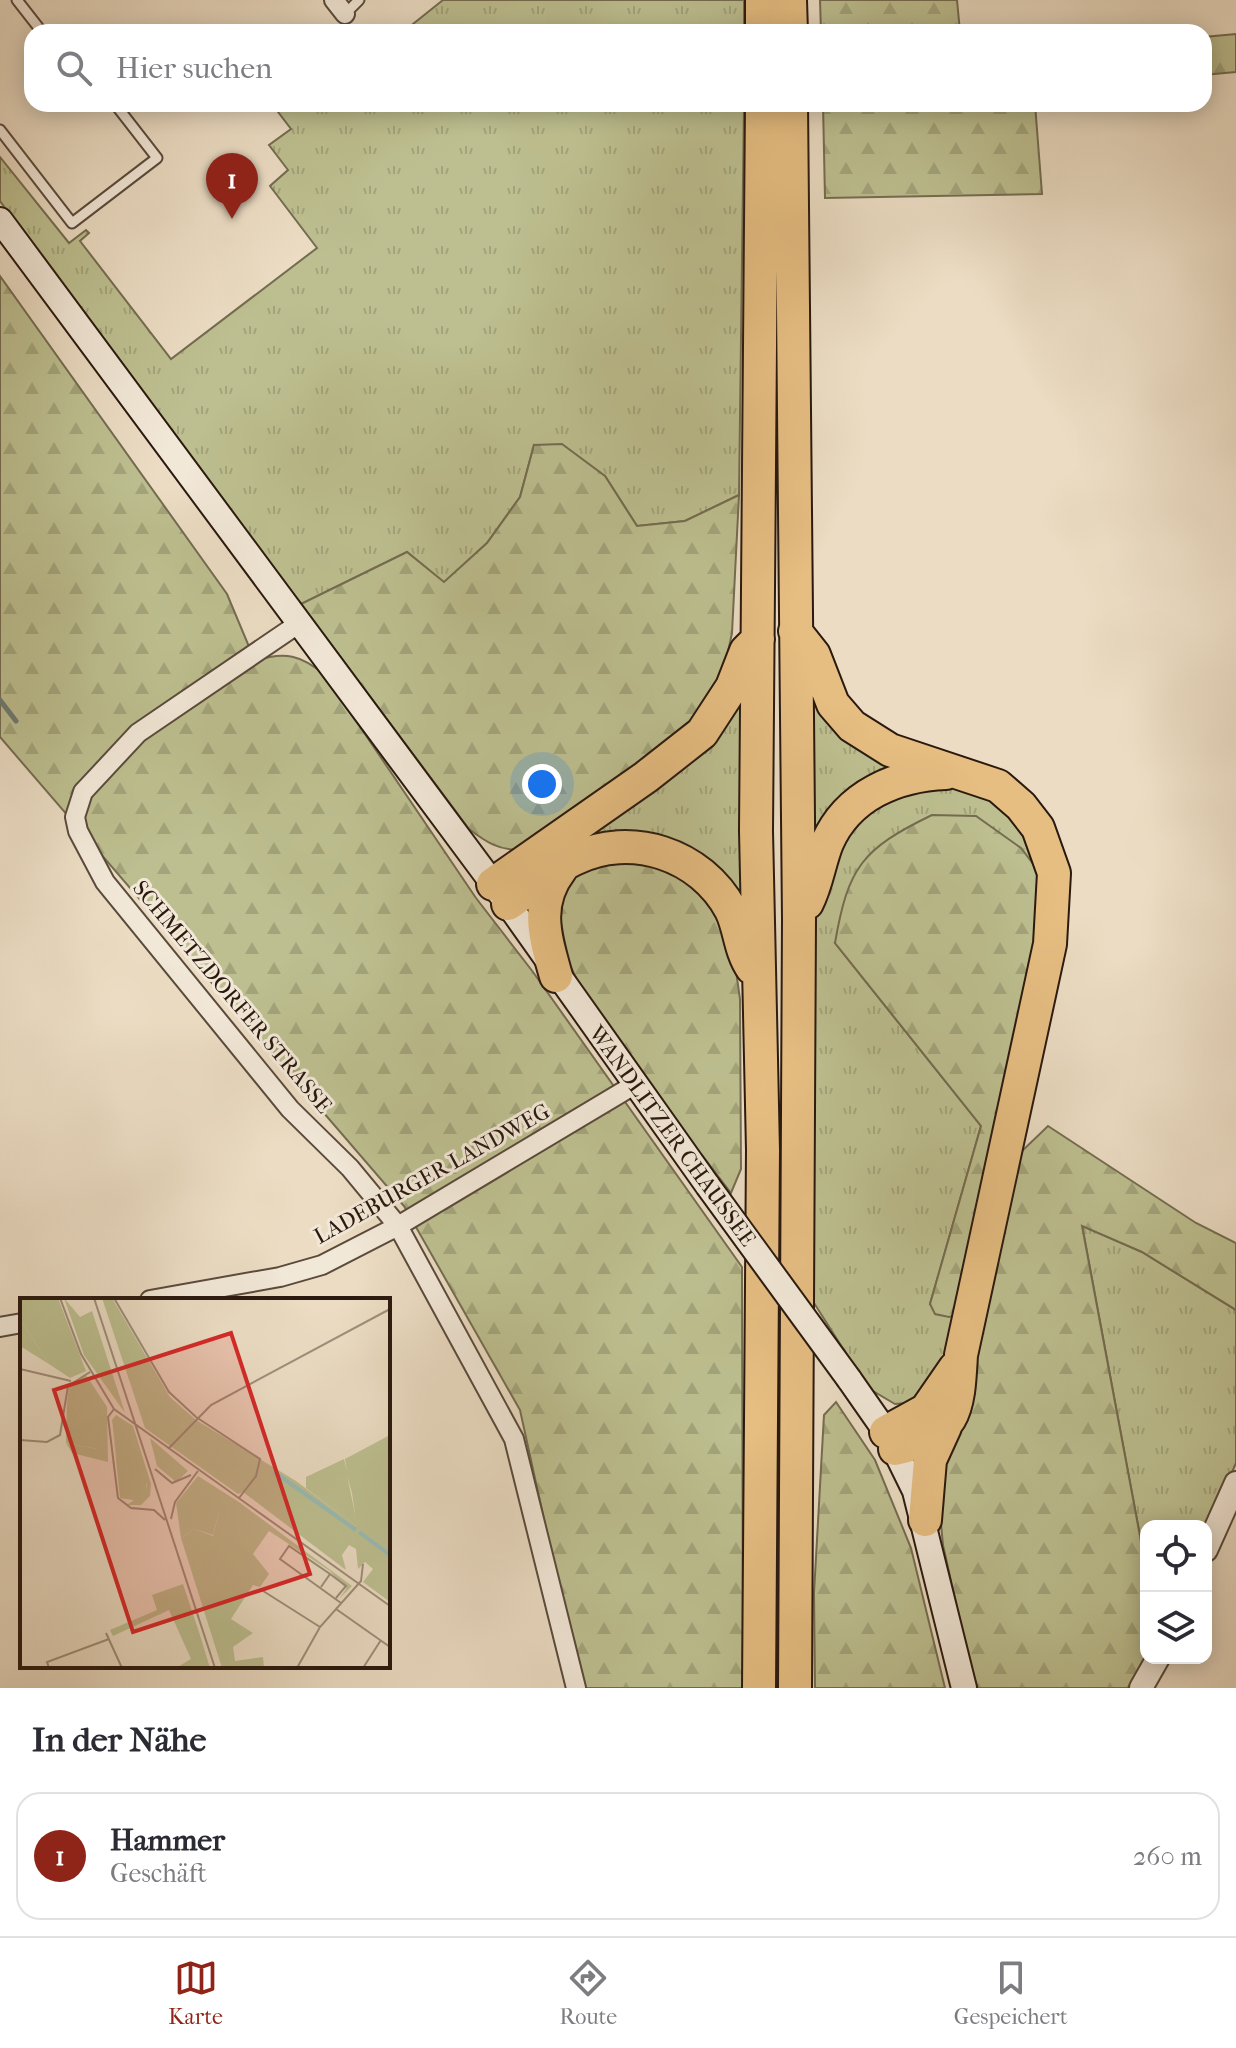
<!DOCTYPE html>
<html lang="de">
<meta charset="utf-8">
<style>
:root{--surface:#fff;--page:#f2f2f3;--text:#2b2b33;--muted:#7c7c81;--line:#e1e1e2;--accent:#8f2418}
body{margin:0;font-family:"IM FELL French Canon",serif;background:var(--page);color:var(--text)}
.controls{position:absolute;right:24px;bottom:24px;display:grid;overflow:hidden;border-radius:16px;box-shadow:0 4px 20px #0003}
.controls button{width:72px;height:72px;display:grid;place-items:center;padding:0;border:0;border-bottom:2px solid var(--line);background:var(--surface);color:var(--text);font:40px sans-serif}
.you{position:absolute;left:542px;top:784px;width:28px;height:28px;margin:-20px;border:6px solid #fff;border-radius:50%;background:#1a73e8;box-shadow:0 0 0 12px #1a73e833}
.badge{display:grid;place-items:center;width:52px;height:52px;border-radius:50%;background:var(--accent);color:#fff;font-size:26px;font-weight:700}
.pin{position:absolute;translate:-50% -66px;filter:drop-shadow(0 2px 4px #0008)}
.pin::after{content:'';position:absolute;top:42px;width:28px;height:24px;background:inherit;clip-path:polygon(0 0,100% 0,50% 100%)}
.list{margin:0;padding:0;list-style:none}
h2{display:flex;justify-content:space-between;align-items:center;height:104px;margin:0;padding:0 32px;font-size:34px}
h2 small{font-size:26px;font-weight:400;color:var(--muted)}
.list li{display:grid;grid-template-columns:52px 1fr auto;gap:24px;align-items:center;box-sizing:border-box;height:128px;margin:0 16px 16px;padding:0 16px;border:2px solid var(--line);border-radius:24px}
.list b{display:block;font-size:30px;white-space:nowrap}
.list p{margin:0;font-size:26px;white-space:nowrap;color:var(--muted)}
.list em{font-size:26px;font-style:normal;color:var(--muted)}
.icon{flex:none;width:44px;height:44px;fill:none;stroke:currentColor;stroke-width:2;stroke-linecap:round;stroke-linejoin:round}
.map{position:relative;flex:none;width:1236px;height:1688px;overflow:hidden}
.search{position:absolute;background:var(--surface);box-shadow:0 4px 20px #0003;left:24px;right:24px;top:24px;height:88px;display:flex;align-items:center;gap:20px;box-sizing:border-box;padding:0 28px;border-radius:24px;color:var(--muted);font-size:30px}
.sheet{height:248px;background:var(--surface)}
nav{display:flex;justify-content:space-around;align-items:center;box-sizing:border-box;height:112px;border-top:2px solid var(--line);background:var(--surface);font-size:22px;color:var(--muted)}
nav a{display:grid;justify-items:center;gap:4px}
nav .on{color:var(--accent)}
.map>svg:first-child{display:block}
</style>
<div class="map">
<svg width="1236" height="1688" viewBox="0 0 1236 1688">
<defs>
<pattern id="grass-tufts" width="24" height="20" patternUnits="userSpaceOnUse" patternTransform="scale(2)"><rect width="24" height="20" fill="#bdbf90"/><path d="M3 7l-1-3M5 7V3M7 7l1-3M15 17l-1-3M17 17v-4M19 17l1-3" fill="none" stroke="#a3a47b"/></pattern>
<pattern id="forest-firs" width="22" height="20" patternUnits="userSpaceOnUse" patternTransform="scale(2)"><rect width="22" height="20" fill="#bdbf90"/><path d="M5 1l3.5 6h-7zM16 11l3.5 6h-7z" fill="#a3a47b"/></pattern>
</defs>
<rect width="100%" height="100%" fill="#ebdcc3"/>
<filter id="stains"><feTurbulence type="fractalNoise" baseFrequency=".0025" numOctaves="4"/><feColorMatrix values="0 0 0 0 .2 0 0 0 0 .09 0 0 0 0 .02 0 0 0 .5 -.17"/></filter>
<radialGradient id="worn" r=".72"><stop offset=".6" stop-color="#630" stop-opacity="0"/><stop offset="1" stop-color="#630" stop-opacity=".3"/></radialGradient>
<path fill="url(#grass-tufts)" stroke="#746c50" stroke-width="2" d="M443,0H744V32H403Z
M272,104H744L739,495L685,521L637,526L605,476L534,445L520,497L487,543L444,583L407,552L301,604L243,535L0,201V157L69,243L86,230L89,233L80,241L171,359L317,248L270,186L288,170L269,145L291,129Z
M745,691L747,911L572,842Z
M812,691L913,766L813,850Z
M945,782C1006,804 1016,812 1040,873L835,943L981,1126L930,1304L959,1314L948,1352L925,1392L906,1403L895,1404L868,1388L814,1303V940L817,900L826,866L861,810Z
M1082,1225L1142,1252L1236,1310V1463L1206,1532V1526H1146V1568Z"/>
<path fill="url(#forest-firs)" stroke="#746c50" stroke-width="2" d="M820,0H957L960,32H821Z
M1236,34V72L1204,75V37Z
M823,104H1035L1042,194L825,198Z
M0,276L227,594L255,661C285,651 301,655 325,675L476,898L533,972L742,1267L743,1688H581L520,1410L404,1206L0,737Z
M562,444L605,476L637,526L685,521L739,495L732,633L720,689L698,726L520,850C498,850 486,842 469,829L301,604L407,552L444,582L487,543L520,497L534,445Z
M932,815L976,816L1021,848L1040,873L1043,908L959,1314L949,1317L935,1314L930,1304L981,1126L835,943C848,867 862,849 932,815Z
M622,858L676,869L721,916L735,964L740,999L741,1169L731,1193L702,1155L699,1157L593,1012L557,939L562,888L584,866Z
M1048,1126L1196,1223L1236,1243V1310L1142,1252L1082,1226L1146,1568V1658L1140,1678L1127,1688H978L971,1671L943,1545L937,1483L975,1357L1021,1152Z
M836,1402L875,1460L911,1548L945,1688H815L814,1593L824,1415Z"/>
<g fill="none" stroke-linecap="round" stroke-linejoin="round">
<path stroke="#6c7a73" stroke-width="5" d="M0,700L16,721"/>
<g stroke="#5a4a3c" stroke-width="13">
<path id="service" d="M17,0L42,32
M345,14L359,0
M0,130L72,223L157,158L115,104"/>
</g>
<g stroke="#5a4a3c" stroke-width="22">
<path id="minor" d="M334,0L345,14
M298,624L138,733L83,792L75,817L78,831L105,882L290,1109L350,1168L398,1226L514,1439L576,1688
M150,1300L280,1277L322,1265L398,1226L634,1085
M0,1327L22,1323"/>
</g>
<g stroke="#5a4a3c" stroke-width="26">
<path id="tertiary" d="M1206,1550L1236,1483
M1141,1688L1158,1658"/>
</g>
<g stroke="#2a190f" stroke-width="28">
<path id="secondary" d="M0,220L508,904L708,1186
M849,1379L886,1432L915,1491L964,1688"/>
</g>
<g stroke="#2a190f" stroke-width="36">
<path id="motorway" d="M790,0L791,32
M762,32V0
M791,104L799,920L795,1688
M795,631L814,655L833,704L852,726L890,750L998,786L1021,806L1038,828L1054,873L1050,944L961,1355C958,1413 956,1435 895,1449
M493,884L646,777L702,733L732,687L746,651L758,639
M807,903C817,884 819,863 827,843C848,795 896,775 946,773
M508,904C529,889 551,870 574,859C631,831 701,854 731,910C740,928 740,951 752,968
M556,976C545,937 534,904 561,869
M886,1432L926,1410L955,1368
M925,1520L930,1460L945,1427
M759,1688L763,1150L756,831L762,104"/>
</g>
<use href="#service" stroke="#f2e8d8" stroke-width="9"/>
<use href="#minor" stroke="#f2e8d8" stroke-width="18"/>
<use href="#tertiary" stroke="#f2e8d8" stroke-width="22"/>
<use href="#secondary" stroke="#f2e8d8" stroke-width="24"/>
<use href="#motorway" stroke="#e6be82" stroke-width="32"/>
<g stroke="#2a190f" stroke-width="28" stroke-linecap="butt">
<path id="secondary-bridge" d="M708,1186L849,1379"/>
</g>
<use href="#secondary-bridge" stroke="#f2e8d8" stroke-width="24"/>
</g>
<g text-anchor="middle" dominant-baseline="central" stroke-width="6" stroke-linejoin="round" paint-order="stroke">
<g font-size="22" fill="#2a190f" stroke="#f2e8d8">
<text transform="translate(232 997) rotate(50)">SCHMETZDORFER STRASSE</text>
<text transform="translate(672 1136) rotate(54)">WANDLITZER CHAUSSEE</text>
<text transform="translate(432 1174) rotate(-29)">LADEBURGER LANDWEG</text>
</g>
</g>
<g transform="translate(20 1298)">
<rect width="370" height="370" fill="#ebdcc3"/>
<path d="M0,21L29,66L0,48ZM47,105H53L78,151L46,145ZM96,117L113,128L131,186L130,198L121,207H107L127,193V186L97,161L92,122ZM219,204L332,288L319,301L326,291L310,273L249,233L233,256L249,276L240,289L233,287L211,321L233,335L213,349L215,363L243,359L244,370H202L161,240L174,231L193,238L199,214Z" fill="#bdbf90"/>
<path d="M0,0H38L66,73L50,80L29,66L0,21ZM44,0L60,19L72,13L105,115L64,57ZM82,0H92L150,99L176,122L276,183L337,229L332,195H370V304L343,284L353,271L345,264L338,271L336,251L329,247L322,257L326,272L223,194L218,196L125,130ZM66,77L87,109L88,164L52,155L46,145L77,151L53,105H47L49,89ZM93,132L97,161L126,180L127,193L119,203L100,200ZM130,140L168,173L156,184L137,168ZM178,178L219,204L206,216L199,214L193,237L174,231L161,240L156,205ZM163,286L179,334L190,370H156L171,361L149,312L93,338L90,332L137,312L132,297Z" fill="#bdbf90"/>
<path d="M370,137V195H332L327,177L338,230L286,190V179L324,161L327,173L325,161Z" fill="#bdbf90"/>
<path fill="none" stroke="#98bbb6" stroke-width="4" d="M254,174L336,232M339,234L370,257"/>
<path fill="none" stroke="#9e8e7b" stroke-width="2" d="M40,0L61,56L94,111L370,308M74,0L195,370M94,0L149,94L176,119L240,161L236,178L219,200M0,71L51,83M94,111L88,119L98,200L111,210L134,212L145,222M0,142L27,144L40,137L48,88L70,74M149,150L191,107L370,11M135,171L152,185L171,177M151,221L155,204L178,173M310,276L326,288L316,300M301,289L310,276L269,248L260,261L321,305M240,291L300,329M316,311L370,349M86,335L102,370M29,370L27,364L89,341M277,370L300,329L341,283L343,266M343,370L361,342"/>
<path fill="#d62828" fill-opacity="0.15" stroke="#d62828" stroke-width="4" d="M211,35L290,276L113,334L34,92Z"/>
<rect width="370" height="370" fill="none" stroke="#2a190f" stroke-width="4"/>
</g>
<rect width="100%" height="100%" filter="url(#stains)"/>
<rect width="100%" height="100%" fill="url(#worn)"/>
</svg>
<div class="controls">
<button><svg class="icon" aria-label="locate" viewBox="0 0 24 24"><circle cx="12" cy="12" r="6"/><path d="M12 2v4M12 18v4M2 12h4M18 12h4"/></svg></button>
<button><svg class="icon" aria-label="layers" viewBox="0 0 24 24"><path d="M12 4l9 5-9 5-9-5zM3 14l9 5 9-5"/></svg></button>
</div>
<div class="you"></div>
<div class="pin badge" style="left:232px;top:219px">1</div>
<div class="search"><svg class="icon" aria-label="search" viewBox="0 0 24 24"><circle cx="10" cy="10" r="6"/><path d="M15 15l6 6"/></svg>Hier suchen</div>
</div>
<section class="sheet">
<h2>In der Nähe<small></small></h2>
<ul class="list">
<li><span class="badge">1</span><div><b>Hammer</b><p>Geschäft</p></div><em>260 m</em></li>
</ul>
</section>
<nav>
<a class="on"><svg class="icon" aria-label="map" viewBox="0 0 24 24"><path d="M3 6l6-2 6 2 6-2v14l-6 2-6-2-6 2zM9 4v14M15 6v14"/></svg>Karte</a>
<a><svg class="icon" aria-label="directions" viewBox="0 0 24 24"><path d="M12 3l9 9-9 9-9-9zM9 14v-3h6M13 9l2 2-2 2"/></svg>Route</a>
<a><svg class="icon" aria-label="saved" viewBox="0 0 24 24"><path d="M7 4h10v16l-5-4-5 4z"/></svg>Gespeichert</a>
</nav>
